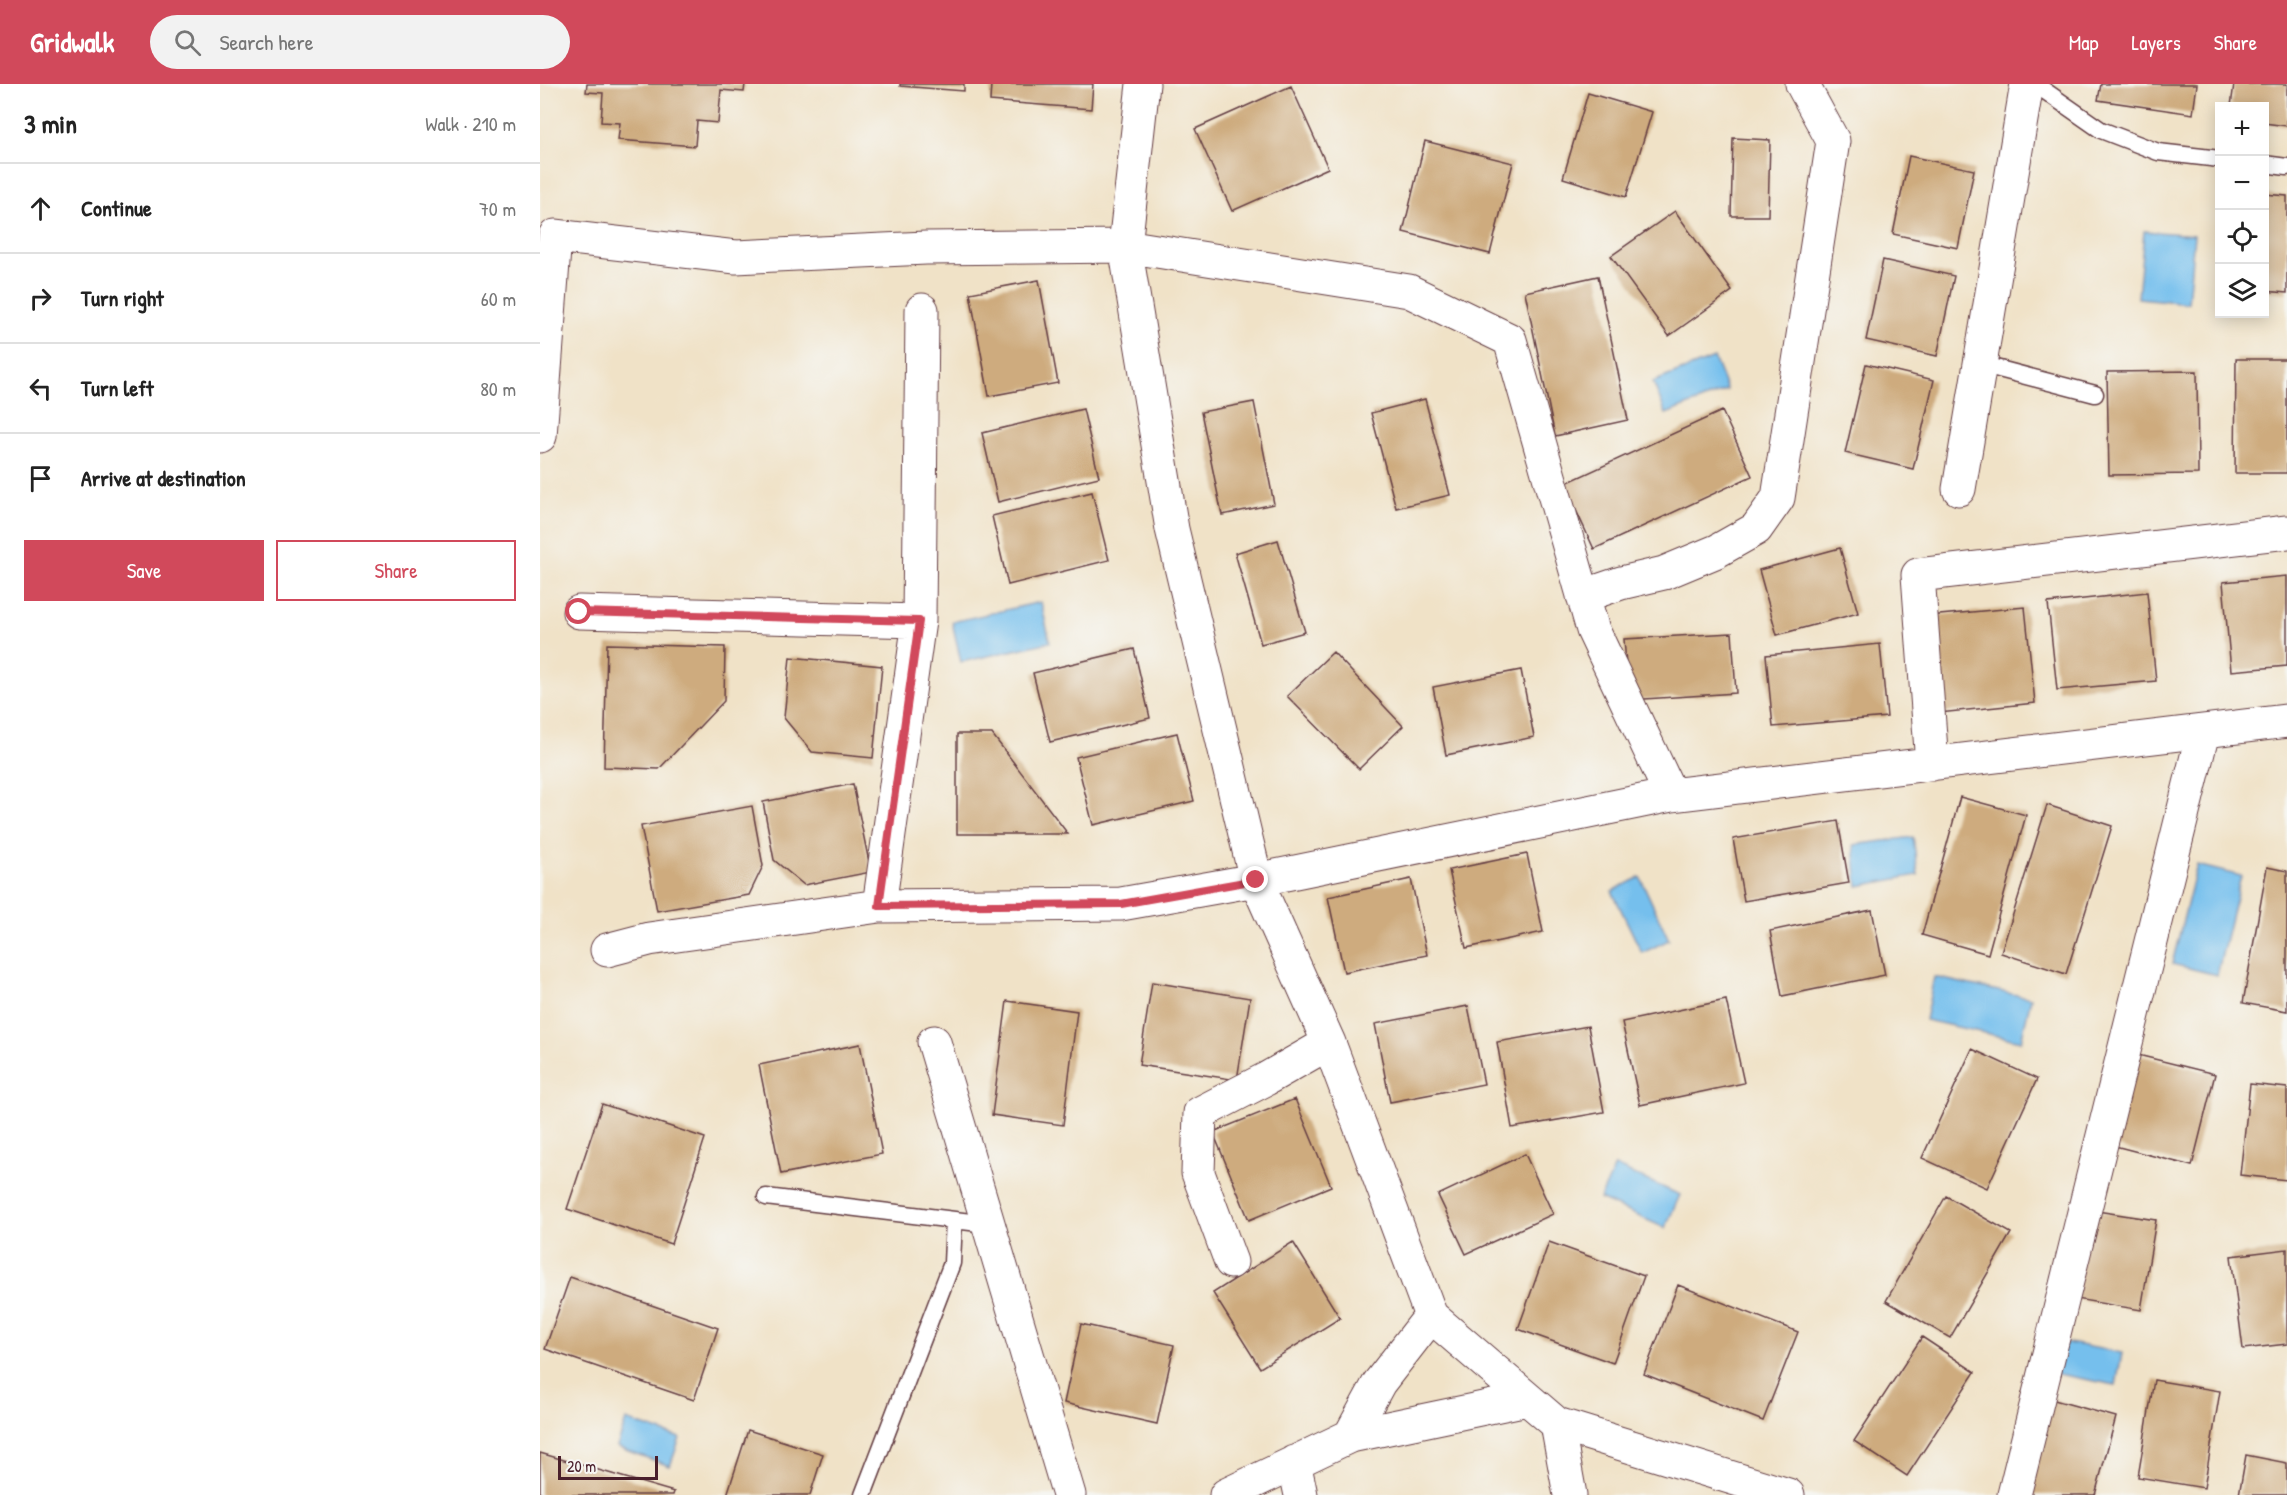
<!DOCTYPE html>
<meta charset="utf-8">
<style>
:root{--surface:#fff;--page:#f2f2f2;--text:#222;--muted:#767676;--line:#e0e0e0;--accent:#d1495b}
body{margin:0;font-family:"Patrick Hand",sans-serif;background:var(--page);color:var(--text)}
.controls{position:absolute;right:18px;top:18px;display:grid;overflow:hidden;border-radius:0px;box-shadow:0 3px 15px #0003}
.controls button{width:54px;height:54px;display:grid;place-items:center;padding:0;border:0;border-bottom:2px solid var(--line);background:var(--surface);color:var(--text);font:30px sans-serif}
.scale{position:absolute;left:18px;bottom:15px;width:100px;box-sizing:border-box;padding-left:6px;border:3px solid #4a1f2b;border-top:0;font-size:16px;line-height:21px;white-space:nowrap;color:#4a1f2b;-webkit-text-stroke:4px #f6f6f2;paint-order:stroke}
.stop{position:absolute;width:18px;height:18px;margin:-14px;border:4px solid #d1495b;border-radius:50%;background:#fff}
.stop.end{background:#d1495b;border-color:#fff;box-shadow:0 2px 6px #0008}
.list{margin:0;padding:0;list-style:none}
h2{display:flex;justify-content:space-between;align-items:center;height:78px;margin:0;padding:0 24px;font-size:26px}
h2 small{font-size:20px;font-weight:400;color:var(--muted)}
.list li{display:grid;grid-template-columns:39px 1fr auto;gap:18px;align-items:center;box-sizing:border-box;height:90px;padding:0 24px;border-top:2px solid var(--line)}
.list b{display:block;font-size:22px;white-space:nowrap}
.list em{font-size:20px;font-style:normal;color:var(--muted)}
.actions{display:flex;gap:12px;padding:18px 24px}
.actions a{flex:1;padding:14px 0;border:2px solid var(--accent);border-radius:0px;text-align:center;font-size:21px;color:var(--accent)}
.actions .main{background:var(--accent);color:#fff}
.icon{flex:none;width:33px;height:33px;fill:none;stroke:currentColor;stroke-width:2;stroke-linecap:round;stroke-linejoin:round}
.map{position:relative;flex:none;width:1747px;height:1411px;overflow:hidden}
header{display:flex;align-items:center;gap:36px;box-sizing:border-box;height:84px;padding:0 30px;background:var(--accent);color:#fff}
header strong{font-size:28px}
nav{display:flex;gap:33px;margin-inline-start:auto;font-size:21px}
.search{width:420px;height:54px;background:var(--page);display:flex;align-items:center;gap:15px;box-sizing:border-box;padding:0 21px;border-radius:33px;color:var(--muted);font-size:22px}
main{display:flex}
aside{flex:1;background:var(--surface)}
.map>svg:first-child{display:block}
</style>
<header>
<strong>Gridwalk</strong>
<div class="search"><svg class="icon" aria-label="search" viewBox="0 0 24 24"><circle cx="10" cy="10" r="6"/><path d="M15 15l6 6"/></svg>Search here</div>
<nav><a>Map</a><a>Layers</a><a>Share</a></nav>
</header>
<main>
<aside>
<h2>3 min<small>Walk · 210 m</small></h2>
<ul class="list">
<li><svg class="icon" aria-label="ahead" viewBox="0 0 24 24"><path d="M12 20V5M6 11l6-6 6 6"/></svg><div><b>Continue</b></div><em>70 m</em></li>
<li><svg class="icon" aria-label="right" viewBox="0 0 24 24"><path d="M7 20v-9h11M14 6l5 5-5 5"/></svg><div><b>Turn right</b></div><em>60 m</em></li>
<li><svg class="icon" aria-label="left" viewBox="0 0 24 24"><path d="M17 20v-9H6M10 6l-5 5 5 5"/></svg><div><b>Turn left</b></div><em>80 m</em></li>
<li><svg class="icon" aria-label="arrive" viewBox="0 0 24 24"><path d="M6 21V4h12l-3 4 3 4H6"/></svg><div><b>Arrive at destination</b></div></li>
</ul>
<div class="actions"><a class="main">Save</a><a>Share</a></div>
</aside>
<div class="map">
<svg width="1747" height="1411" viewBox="0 0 1747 1411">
<rect width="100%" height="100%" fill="#f6f6f2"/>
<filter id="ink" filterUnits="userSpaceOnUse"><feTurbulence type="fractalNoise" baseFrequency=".0167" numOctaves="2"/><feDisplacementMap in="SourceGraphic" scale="12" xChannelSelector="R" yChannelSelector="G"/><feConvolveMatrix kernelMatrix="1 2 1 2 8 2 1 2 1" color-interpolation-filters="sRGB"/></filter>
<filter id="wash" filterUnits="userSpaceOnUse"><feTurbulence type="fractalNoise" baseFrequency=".008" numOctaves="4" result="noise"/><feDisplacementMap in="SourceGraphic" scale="24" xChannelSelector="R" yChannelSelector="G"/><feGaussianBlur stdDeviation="1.35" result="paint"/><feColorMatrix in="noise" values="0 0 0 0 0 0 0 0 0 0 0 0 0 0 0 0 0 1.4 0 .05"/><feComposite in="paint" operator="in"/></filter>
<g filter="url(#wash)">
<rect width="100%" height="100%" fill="#f0e2c7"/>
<path fill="#74bfed" stroke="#5f6f8c" stroke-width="1.5" d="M1604,147L1654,151L1648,219L1598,214Z
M1174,274L1187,306L1126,330L1113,298Z
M501,518L510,558L421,578L412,538Z
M1373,753L1378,791L1318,802L1314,761Z
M1657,781L1701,792L1677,891L1632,880Z
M1100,793L1129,856L1102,869L1072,807Z
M1394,893L1491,914L1481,957L1385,936Z
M1075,1082L1140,1111L1125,1144L1060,1115Z
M1518,1257L1582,1269L1576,1301L1512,1289Z
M86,1336L140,1354L130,1382L77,1363Z"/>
<g id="blocks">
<path fill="#ceab7e" d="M47,0H205L204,8L181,6L178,39L157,37L155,62L78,56L80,39L61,38L63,9L46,8Z
M360,0H424V7L360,2Z
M451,0H553L551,25L450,17Z
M1561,0H1657L1653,30L1558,16Z
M1694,0H1747V42L1724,39V22H1691Z
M751,2L788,84L692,127L655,45Z
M1048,9L1112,28L1086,113L1023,94Z
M1193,54L1230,56L1228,132H1191Z
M885,57L973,79L950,170L863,148Z
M1369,72L1434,86L1418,164L1353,150Z
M1724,110L1747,112V209L1724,207Z
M1135,127L1192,207L1129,252L1071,172Z
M1343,176L1414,192L1397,272L1326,256Z
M1058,192L1088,336L1015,352L985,208Z
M499,196L518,299L449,312L430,209Z
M1696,275H1747V389H1695Z
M1326,280L1394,296L1373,385L1305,369Z
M1657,287L1658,390L1569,391L1567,288Z
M885,315L910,411L856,424L831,329Z
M714,318L734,420L682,431L661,328Z
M543,325L559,393L458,418L442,349Z
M1182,327L1212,392L1054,465L1024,400Z
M552,408L569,476L468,501L452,432Z
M738,456L765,548L721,560L695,469Z
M1300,464L1318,529L1237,551L1219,486Z
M1747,492V582L1691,587L1683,498Z
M1607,508L1616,597L1517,606L1508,519Z
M1485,523L1495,619L1399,629L1389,532Z
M1192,549L1196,609L1089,616L1084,555Z
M67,560L185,563L184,617L119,685L64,683Z
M1340,560L1347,633L1233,643L1226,571Z
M594,565L610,634L510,658L493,589Z
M793,568L863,642L819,685L747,612Z
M250,573L342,582L333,674L272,668L244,634Z
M981,586L994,653L906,671L893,603Z
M637,649L654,717L553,741L536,673Z
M417,650H452L528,750H417Z
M313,700L331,788L264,801L234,776L223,718Z
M1420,713L1486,731L1448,870L1382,851Z
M1507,721L1572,742L1526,890L1461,869Z
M212,722L223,782L209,811L117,827L101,742Z
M1298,737L1309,799L1204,817L1193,755Z
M987,770L1003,848L926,864L909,786Z
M1727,783L1747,787V927L1703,919Z
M871,795L887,871L804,888L788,813Z
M1332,826L1345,891L1242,912L1230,847Z
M612,898L710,914L697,996L599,981Z
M1186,916L1204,999L1100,1021L1082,938Z
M467,917L537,927L523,1041L452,1031Z
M928,922L944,1000L850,1018L835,940Z
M1048,942L1064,1028L972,1044L957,958Z
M320,960L342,1070L241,1090L219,981Z
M1432,965L1497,995L1447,1104L1382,1074Z
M1594,970L1675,990L1652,1082L1571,1061Z
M1710,1000L1747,1004V1096L1700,1091Z
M755,1015L791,1102L709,1136L673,1048Z
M62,1020L165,1054L131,1160L27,1125Z
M985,1070L1013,1130L926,1170L898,1111Z
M1406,1112L1471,1149L1410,1254L1346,1217Z
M1550,1126L1616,1136L1601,1226L1536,1215Z
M753,1158L800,1234L720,1284L673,1209Z
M1009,1158L1104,1192L1073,1279L978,1245Z
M1747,1165V1260L1703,1265L1691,1172Z
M30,1193L178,1244L154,1316L5,1265Z
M1138,1201L1258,1248L1223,1337L1104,1290Z
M541,1240L634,1261L617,1340L524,1319Z
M1382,1253L1435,1288L1367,1392L1314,1357Z
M1614,1296L1680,1307L1664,1404L1598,1393Z
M1507,1314L1576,1333L1555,1411H1481Z
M208,1346L283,1370L270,1411H187Z
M0,1369L134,1408L133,1411H0Z
M1706,1371L1747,1379V1411H1699Z"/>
</g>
</g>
<g filter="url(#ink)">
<use href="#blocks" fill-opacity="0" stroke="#633c42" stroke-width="1.5"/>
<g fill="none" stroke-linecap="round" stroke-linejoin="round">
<g stroke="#633c42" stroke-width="19">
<path id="lane" d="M1495,0L1561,46L1618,68L1680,75
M1724,80L1747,83
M1440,280L1555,310
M226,1113L447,1140
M323,1411L412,1179L414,1136"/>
</g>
<g stroke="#633c42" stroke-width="35">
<path id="street" d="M603,0L585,162L632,445L716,796L789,959L891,1232L1017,1340L1248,1411
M0,352L15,152L196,173L386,164L585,162L869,207L970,256L1053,546L1131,711
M1419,405L1487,0
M1043,512L1081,499L1124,489L1177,467L1216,445L1238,414L1293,57L1262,0
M39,528L379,537
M1392,680L1378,491L1747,448
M339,822L379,537L382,226
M67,866L109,855L339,822L581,820L716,796L1131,711L1747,637
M394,958L529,1411
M691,1178L658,1089L660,1029L726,995L789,959
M1017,1340L1030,1411
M810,1352L987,1315
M754,1378L761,1411
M686,1411L810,1352L839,1299L891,1232
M1474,1411L1663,648"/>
</g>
<use href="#lane" stroke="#fff" stroke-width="16"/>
<use href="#street" stroke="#fff" stroke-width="33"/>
</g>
</g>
<g fill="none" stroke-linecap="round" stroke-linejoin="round" filter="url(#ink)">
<path stroke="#d1495b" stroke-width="8" d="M39,528L379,537L339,822L581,820L716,796"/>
</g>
</svg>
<div class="controls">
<button>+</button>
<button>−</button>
<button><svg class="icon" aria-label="locate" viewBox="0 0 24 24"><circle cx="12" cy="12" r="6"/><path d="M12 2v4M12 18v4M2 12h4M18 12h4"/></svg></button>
<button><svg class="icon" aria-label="layers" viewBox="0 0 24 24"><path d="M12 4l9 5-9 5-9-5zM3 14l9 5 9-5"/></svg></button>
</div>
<div class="scale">20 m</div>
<div class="stop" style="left:39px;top:528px"></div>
<div class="stop end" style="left:716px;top:796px"></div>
</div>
</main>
